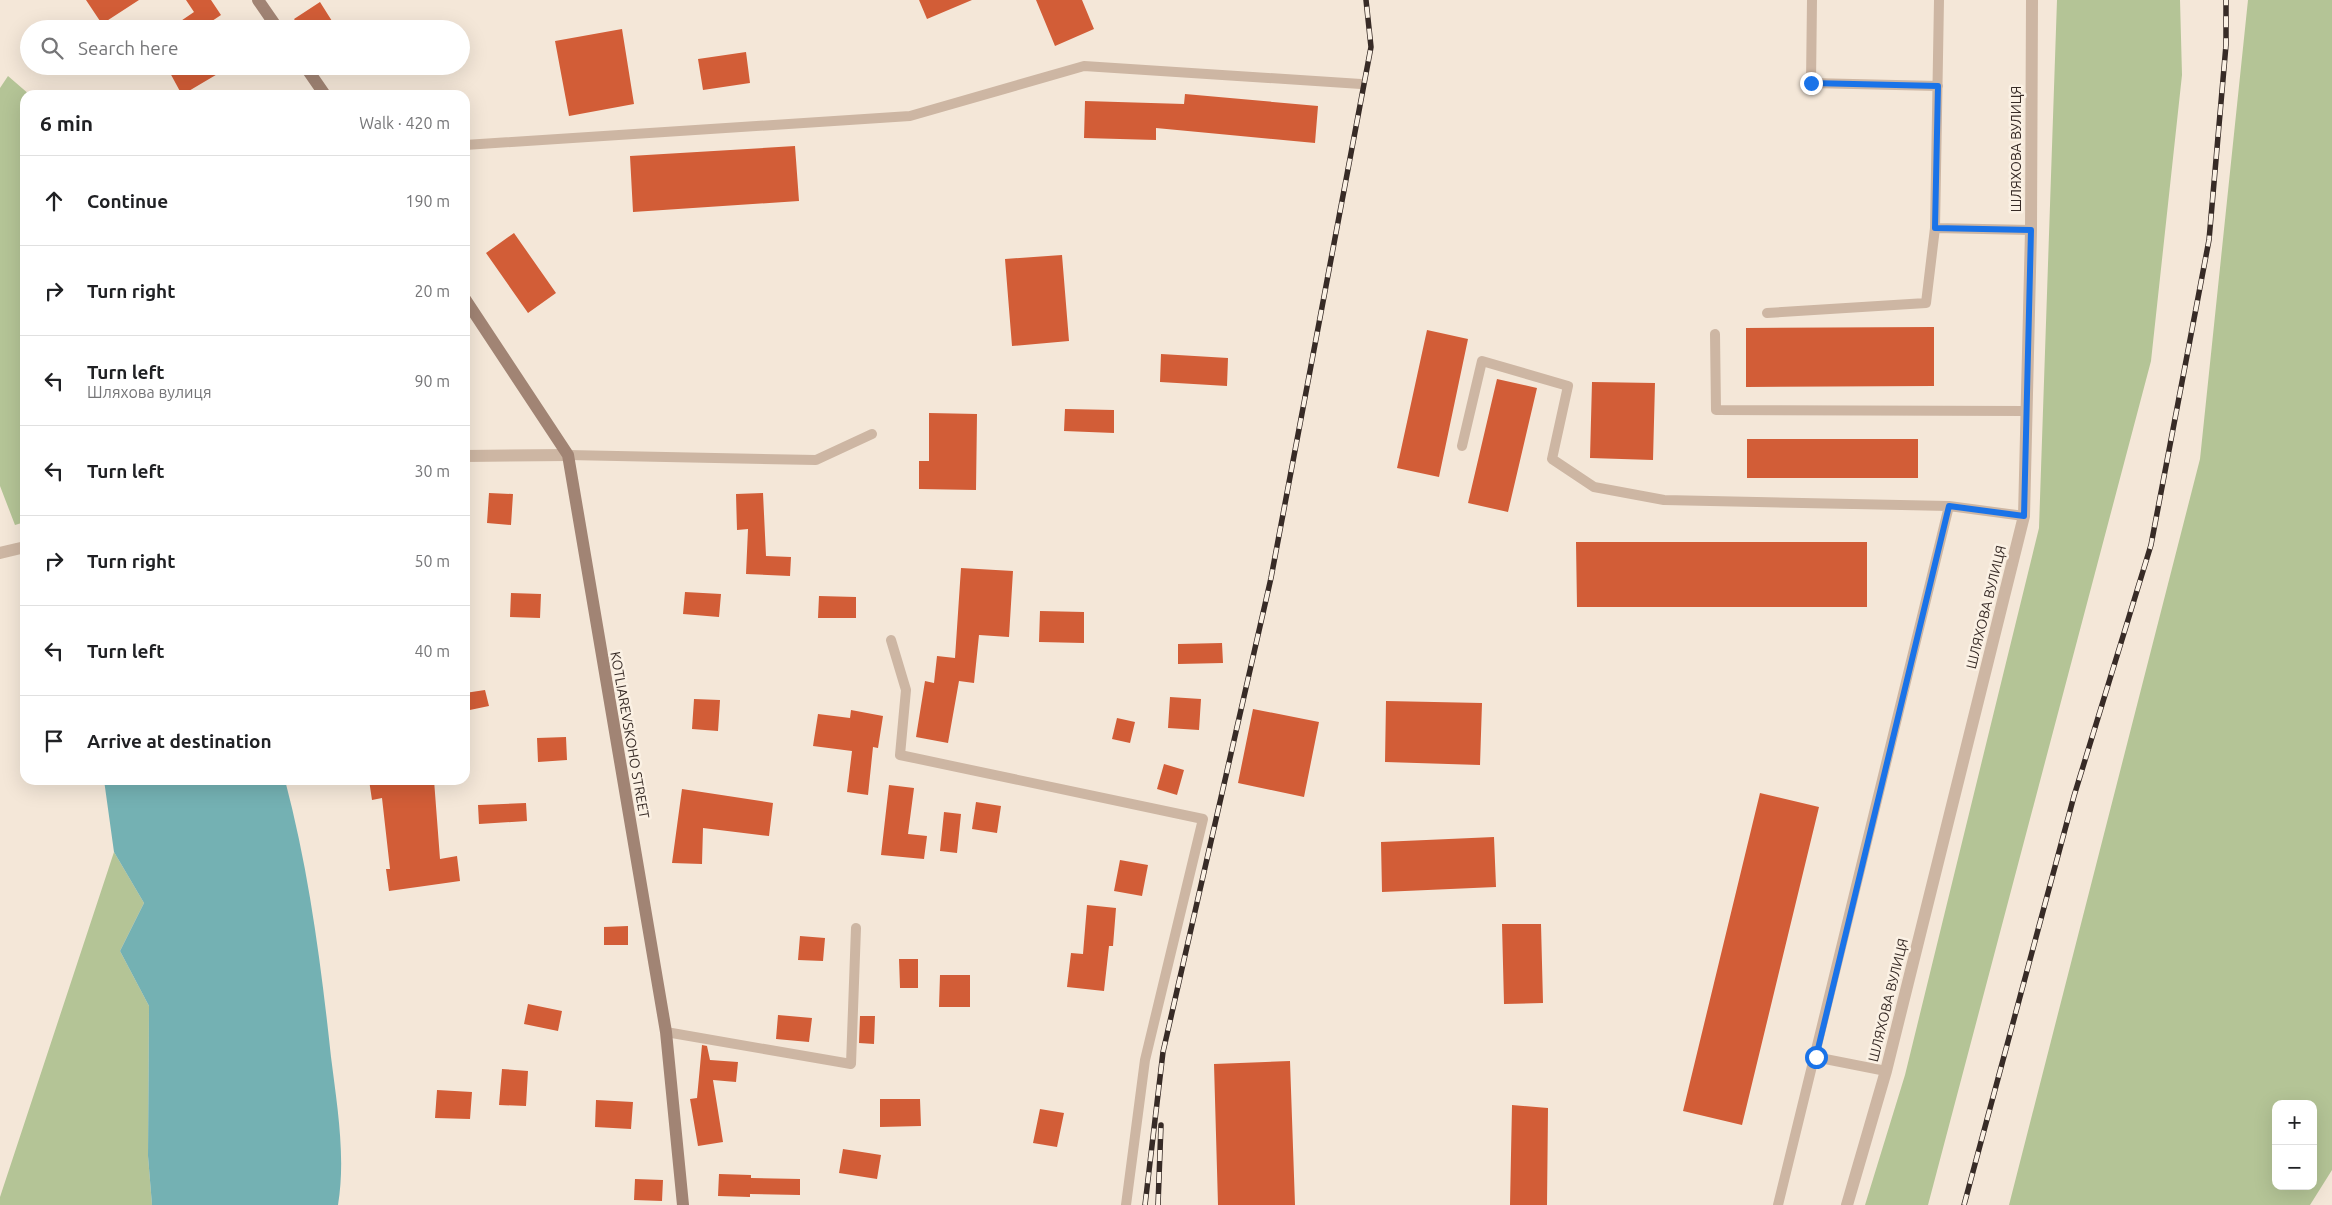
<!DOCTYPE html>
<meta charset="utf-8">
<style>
:root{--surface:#fff;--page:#f2f2f2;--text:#202124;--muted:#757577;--line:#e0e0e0}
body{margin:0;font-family:Ubuntu,sans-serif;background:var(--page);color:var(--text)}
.controls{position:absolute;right:15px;bottom:15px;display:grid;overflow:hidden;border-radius:10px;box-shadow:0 5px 20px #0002}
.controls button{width:45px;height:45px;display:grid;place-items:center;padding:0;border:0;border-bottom:1px solid var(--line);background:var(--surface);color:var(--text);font:25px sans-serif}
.stop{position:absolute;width:15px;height:15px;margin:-11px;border:4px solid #1a73e8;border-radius:50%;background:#fff}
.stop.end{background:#1a73e8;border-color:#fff;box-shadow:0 1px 5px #0008}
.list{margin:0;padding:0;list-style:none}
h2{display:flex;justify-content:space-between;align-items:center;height:65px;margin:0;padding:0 20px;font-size:21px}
h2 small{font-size:16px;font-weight:400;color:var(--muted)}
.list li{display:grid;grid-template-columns:32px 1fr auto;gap:15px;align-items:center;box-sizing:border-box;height:90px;padding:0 20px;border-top:1px solid var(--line)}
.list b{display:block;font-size:19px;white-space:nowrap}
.list p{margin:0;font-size:16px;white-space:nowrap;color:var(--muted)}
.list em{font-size:16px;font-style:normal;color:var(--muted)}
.icon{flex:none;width:28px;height:28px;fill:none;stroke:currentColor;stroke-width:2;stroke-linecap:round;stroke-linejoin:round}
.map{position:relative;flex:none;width:2332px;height:1205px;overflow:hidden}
.search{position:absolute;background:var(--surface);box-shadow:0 5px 20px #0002;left:20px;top:20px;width:450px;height:55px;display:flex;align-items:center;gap:12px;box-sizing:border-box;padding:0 18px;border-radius:28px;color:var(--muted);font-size:19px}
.panel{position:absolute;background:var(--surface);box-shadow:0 5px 20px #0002;left:20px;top:90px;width:450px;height:695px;border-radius:15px}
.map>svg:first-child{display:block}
</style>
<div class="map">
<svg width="2332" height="1205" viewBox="0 0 2332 1205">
<rect width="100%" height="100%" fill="#f4e7d8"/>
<path fill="#b4c496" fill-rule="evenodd" d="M2057,0H2180L2182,75L2151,361L1928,1205H1865L1905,1075L2039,528Z
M2248,0H2332V1170L2310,1205H2009L2200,459ZM2276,1104H2313V1186H2276Z
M8,76L30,95H25V522L15,525L0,486V88Z
M114,852L144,903L120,951L149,1006L148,1156L152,1205H0V1197Z"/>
<path fill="#74b1b3" d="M104,780H285C309,871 321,964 331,1057C337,1105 346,1157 338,1205H152L148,1156L149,1006L120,951L144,903L114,852Z"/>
<path fill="#d25d37" d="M86,0H139L102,24Z
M186,0H211L221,15L200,29H169L194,12Z
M919,0H972L927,19Z
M1036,0H1082L1094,29L1055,46Z
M320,2L337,29H301L294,19Z
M622,29L634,104L569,116L555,41Z
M746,52L750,83L703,90L698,59Z
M178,66H231L182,95L169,71Z
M1185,94L1318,106L1315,143L1156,128V140L1084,138L1085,101L1184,104Z
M795,146L799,201L633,212L630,156Z
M514,233L556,293L528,313L486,253Z
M1062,255L1069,341L1012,346L1005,259Z
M1934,327V386L1746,387V328Z
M1427,330L1468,339L1439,477L1397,468Z
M1161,354L1228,358L1227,386L1160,382Z
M1497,379L1537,388L1508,512L1468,503Z
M1592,382L1655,383L1653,460L1590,458Z
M1065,409L1114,410V433L1064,431Z
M929,413L977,414L976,490L919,489V461H929Z
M1747,439H1918V478H1747Z
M489,493L513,494L511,525L487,523Z
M763,493L766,556L791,557L790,576L746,574L748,529L737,530L736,494Z
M1576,542H1867V607H1577Z
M961,568L1013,571L1009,637L979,635L974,683L959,681L948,743L916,737L925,681L934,683L937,656L955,658Z
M685,592L721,594L719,617L683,614Z
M511,593L541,594L540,618L510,617Z
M819,596L856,597V618H818Z
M1040,611L1084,612V643L1039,642Z
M1222,643L1223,663L1178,664V644Z
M485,690L489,706L465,711V693Z
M1170,697L1201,699L1199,730L1168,728Z
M694,699L720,700L718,731L692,729Z
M1386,701L1482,703L1480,765L1385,762Z
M1253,709L1319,722L1304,797L1238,783Z
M851,710L883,716L878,748L873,747L868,795L847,792L852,751L813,746L818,714L850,718Z
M1117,718L1135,722L1130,743L1112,739Z
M566,737L567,760L538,762L537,738Z
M1164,764L1184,770L1177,795L1157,789Z
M369,780H434L440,859L457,856L460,881L389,891L386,869H390L382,798L372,800Z
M889,785L914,788L908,834L927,836L924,859L881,855Z
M682,789L773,803L769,836L703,828L702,864L672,863Z
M1760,793L1819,807L1742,1125L1683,1111Z
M976,802L1001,806L997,833L972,829Z
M526,803L527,821L479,824L478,805Z
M944,812L961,814L957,853L940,851Z
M1494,837L1496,887L1382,892L1381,842Z
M1120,860L1148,865L1142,896L1114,891Z
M1087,905L1116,908L1113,946H1109L1104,991L1067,987L1071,953L1083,954Z
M1502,924H1541L1543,1003L1504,1004Z
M628,926V945H604V927Z
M800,936L825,938L823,961L798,960Z
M899,959H918V988H900Z
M940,975H970V1007H939Z
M528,1004L562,1011L558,1031L524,1024Z
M778,1015L812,1018L809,1042L776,1039Z
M860,1016H875L874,1044L859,1043Z
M702,1045L707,1046L710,1060L738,1062L736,1082L713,1080L723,1142L698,1146L690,1099L697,1098Z
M1290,1061L1295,1205H1218L1214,1064Z
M502,1069L528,1071L526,1106L499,1105Z
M437,1090L472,1092L470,1119L435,1118Z
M880,1099H920L921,1126L880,1127Z
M596,1100L633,1102L631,1129L595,1127Z
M1512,1105L1548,1108L1547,1205H1510Z
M1040,1109L1064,1113L1057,1147L1033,1143Z
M843,1149L881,1155L877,1179L839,1173Z
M719,1174L751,1175V1178L800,1179V1195L750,1194V1197L718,1196Z
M635,1179L663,1180L662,1201L634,1200Z"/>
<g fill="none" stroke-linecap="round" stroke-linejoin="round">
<path stroke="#cdb6a3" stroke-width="10" d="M1812,0L1811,83L1938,86
M465,145L910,116L1084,66L1361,84
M1935,228L2031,230
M1767,313L1926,303L1935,228L1939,0
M1715,334L1716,410L2026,411
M1462,446L1482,361L1568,386L1552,459L1594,487L1664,500L1949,506L2024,516
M568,455L816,460L872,434
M891,640L906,690L900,755L1203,819L1145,1060L1126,1205
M666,1032L851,1064L856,928
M1815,1057L1886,1071
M1778,1205L1949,506"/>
<path stroke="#cdb6a3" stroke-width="12" d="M465,456L568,455
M0,553L25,547
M1847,1205L1886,1071L2024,516L2031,230L2032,0"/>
<path stroke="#a18474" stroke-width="12" d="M258,0L278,29
M305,66L325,95
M465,299L568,455L666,1032L683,1205"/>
<g stroke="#372b26" stroke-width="5.5">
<path id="rail" d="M1145,1205L1163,1052L1271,578L1371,47L1366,0
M1158,1205L1161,1125
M1964,1205L2074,796L2151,545L2209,240L2226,45V0"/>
</g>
<use href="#rail" stroke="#fbf1e4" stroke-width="4" stroke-dasharray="11" stroke-linecap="butt"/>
</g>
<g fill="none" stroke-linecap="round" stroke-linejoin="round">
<path stroke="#1a73e8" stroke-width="6" d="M1811,83L1938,86L1935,228L2031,230L2024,516L1949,506L1816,1057"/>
</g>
<g text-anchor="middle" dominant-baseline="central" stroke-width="5" stroke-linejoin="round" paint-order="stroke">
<g font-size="14" fill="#372b26" stroke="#fbf1e4">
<text transform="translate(2016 149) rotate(-90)">ШЛЯХОВА ВУЛИЦЯ</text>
<text transform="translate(1986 607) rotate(-76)">ШЛЯХОВА ВУЛИЦЯ</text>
<text transform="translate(630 735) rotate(80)">KOTLIAREVSKOHO STREET</text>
<text transform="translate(1888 1000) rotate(-76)">ШЛЯХОВА ВУЛИЦЯ</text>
</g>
</g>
</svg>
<div class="controls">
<button>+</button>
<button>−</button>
</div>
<div class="stop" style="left:1816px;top:1057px"></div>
<div class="stop end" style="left:1811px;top:83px"></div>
<div class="search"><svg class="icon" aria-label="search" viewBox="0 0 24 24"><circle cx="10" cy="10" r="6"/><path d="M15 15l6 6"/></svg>Search here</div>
<section class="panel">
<h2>6 min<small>Walk · 420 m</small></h2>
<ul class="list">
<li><svg class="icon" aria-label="ahead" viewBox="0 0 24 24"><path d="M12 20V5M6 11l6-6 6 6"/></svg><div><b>Continue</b></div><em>190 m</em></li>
<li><svg class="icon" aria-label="right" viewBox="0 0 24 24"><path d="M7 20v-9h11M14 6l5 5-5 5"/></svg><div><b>Turn right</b></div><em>20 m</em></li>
<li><svg class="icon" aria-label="left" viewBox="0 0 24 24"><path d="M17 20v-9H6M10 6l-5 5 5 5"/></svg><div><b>Turn left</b><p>Шляхова вулиця</p></div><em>90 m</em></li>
<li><svg class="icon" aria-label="left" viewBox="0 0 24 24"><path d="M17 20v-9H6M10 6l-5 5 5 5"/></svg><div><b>Turn left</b></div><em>30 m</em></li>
<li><svg class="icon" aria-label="right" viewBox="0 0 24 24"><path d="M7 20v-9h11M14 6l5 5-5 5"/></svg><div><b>Turn right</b></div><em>50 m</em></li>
<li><svg class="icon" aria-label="left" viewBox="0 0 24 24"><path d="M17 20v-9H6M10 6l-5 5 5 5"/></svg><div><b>Turn left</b></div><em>40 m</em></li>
<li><svg class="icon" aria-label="arrive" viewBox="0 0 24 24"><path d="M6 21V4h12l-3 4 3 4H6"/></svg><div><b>Arrive at destination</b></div></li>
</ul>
</section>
</div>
